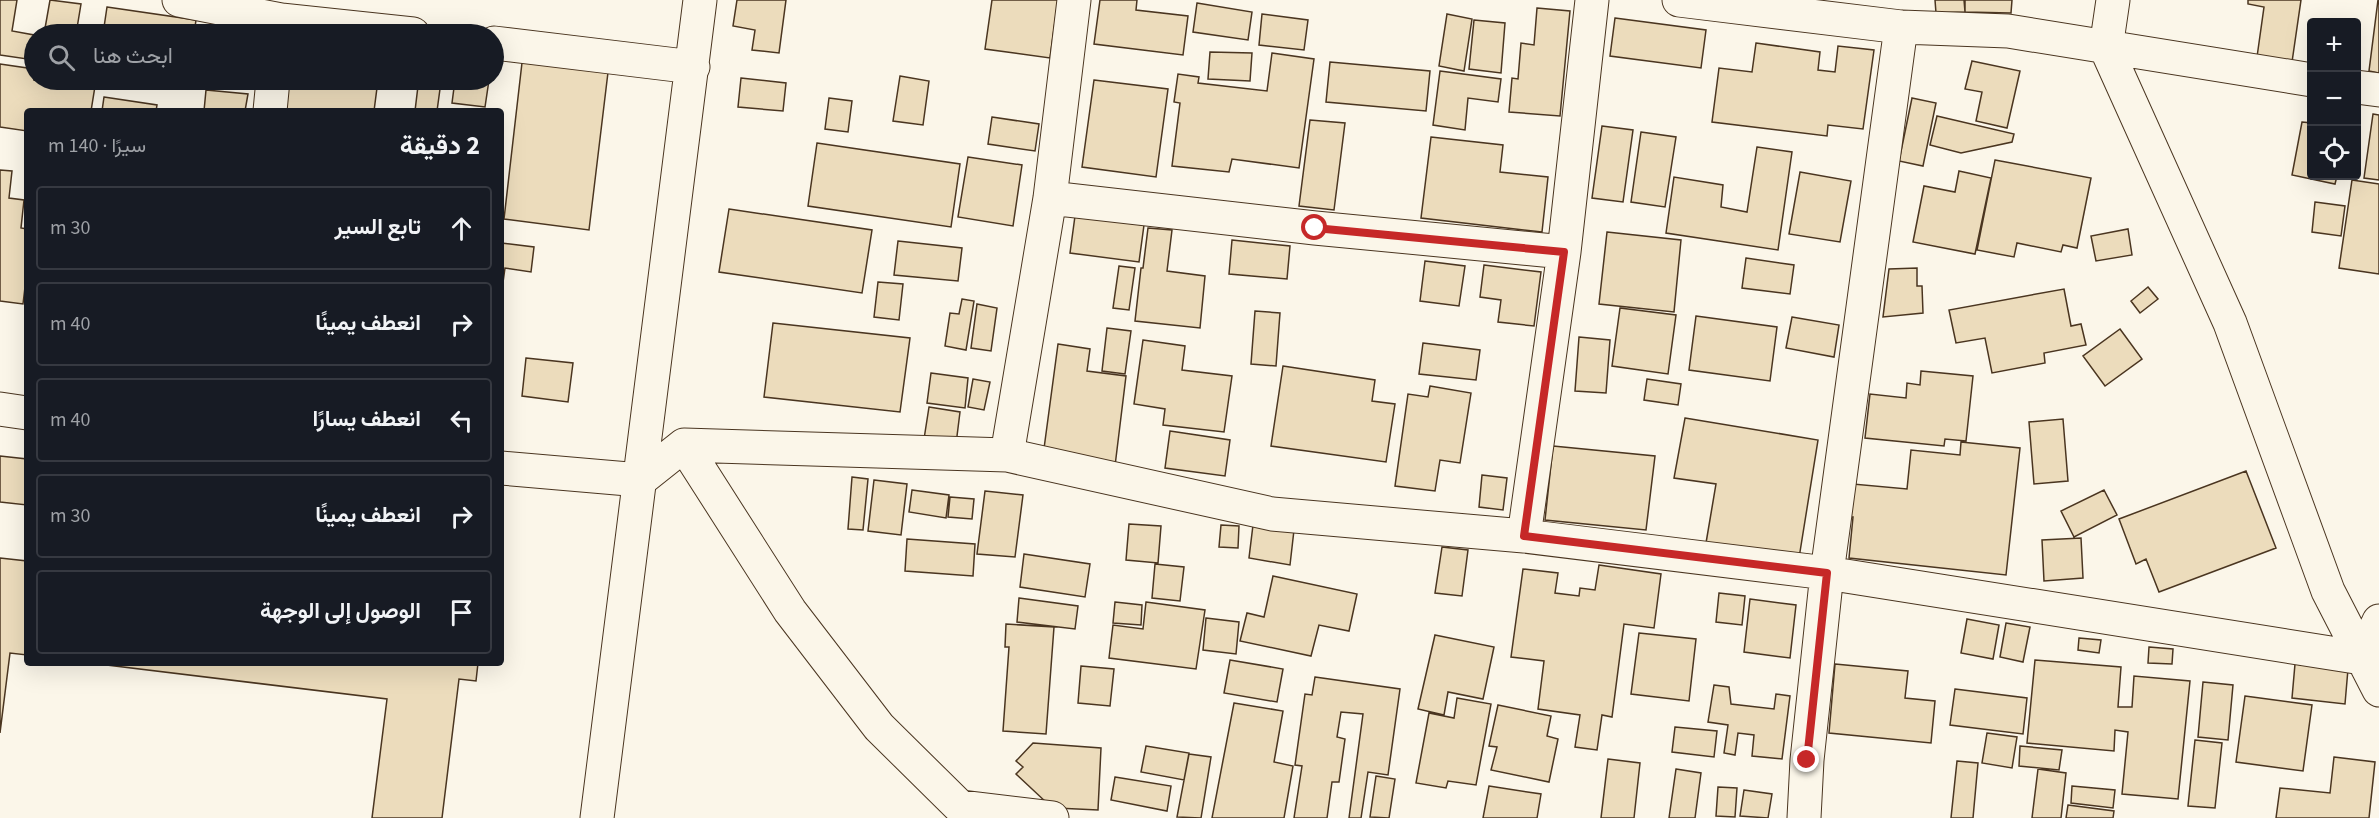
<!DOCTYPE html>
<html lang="ar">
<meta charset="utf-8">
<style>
:root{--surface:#171b24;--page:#20242c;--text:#f1f3f6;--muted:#9ea1a6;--line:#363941}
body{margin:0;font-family:"Source Sans 3",Vazirmatn,sans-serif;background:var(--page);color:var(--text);direction:rtl}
.controls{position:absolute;right:18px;top:18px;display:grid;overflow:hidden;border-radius:6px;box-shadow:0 6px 24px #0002}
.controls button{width:54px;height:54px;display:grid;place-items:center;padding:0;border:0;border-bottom:2px solid var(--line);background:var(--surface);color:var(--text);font:30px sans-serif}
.stop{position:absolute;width:18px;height:18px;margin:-14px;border:4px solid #c62828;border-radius:50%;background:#fff}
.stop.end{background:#c62828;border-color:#fff;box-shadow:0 2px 6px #0008}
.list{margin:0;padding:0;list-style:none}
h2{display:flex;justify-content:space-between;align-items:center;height:78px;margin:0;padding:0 24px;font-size:26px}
h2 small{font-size:20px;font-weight:400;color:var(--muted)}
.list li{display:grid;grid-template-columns:39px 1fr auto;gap:18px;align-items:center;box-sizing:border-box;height:84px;margin:0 12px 12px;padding:0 12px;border:2px solid var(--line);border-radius:6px}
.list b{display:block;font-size:22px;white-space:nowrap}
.list em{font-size:20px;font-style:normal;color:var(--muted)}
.icon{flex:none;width:33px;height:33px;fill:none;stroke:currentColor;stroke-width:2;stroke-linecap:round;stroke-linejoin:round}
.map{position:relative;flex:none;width:2379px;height:818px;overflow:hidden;direction:ltr}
.search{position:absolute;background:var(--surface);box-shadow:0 6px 24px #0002;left:24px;top:24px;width:480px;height:66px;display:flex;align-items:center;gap:15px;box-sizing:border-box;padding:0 21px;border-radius:33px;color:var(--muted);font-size:22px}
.panel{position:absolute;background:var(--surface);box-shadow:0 6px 24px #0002;left:24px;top:108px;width:480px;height:558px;border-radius:6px;direction:rtl}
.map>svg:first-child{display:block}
</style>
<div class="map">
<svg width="2379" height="818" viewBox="0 0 2379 818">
<rect width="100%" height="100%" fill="#fbf6e9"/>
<path fill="#ecdcbc" stroke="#4a3520" stroke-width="1.5" d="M0,0H17L12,31L34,35V60L0,55Z
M50,0L81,4L76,34H44Z
M737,0H786L779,53L752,50L755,30L733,26Z
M992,0H1058L1050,58L985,49Z
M1100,0H1137L1136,10L1188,16L1183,55L1094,44Z
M1935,0H1964L1965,12L1936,13Z
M1965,0H2012L2011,13L1965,12Z
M2248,0H2301L2292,62L2257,57L2264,7L2248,4Z
M2378,0H2379V73L2369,71Z
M1197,3L1252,12L1248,40L1193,32Z
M107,7L196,20L194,34H103Z
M1537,8L1570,11L1560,116L1509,112L1512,78L1518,79L1521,43L1534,45Z
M1262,14L1308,20L1304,50L1259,45Z
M1447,14L1472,19L1464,71L1439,66Z
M1615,18L1706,30L1701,68L1610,56Z
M1474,20L1505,23L1501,73L1469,69Z
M1756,43L1820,52L1818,70L1835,72L1838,46L1874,50L1863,129L1828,125L1827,136L1712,122L1719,68L1752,72Z
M1210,52L1252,53L1250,81L1208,79Z
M1272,53L1314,59L1299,168L1232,159L1229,172L1172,166L1180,103L1174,102L1178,74L1199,77L1198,83L1267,91Z
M523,54L609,64L589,230L504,219Z
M1972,61L2020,71L2007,128L1976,121L1982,92L1965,89Z
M1330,62L1430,71L1426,111L1326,102Z
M0,64L34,69V80H96L91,111H27V131L0,127Z
M1440,71L1501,79L1498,102L1468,98L1465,130L1433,125Z
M900,76L929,81L923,125L893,121Z
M741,78L786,83L783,111L738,107Z
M288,80H378L374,111H283Z
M455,80H489L485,107L452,103Z
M1094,80L1168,89L1156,177L1082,167Z
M418,86L440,89L437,111H415Z
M206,90L248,94L245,111H204Z
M104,97L157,105L156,111H102Z
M829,98L852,101L848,132L825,129Z
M1912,98L1936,103L1923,166L1899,161Z
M2373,114L2379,115V180L2364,178Z
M1937,116L2014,134L2012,142L1961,153L1930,145Z
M992,117L1039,124L1035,151L988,144Z
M1310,120L1345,123L1334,210L1299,206Z
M2302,122L2312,123V176H2337L2335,184L2292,175Z
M1602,126L1633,130L1623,202L1592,198Z
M1641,132L1676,137L1665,207L1631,202Z
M1431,137L1503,145L1500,172L1548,177L1542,232L1421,218Z
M817,143L960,164L951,227L808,206Z
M1757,147L1792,152L1778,250L1666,233L1674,177L1723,185L1721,207L1747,212Z
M968,157L1022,165L1013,226L958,217Z
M1995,160L2091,178L2077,248L2063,245L2061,252L2017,243L2014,257L1977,250Z
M0,170L12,171L9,198L24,200L21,228L27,229V270L23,304L0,301Z
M1959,171L1991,178L1975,254L1913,242L1924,186L1955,192Z
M1800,172L1851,181L1840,242L1789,234Z
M2352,180L2379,184V274L2339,268Z
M2315,202L2345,206L2341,236L2312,232Z
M729,209L872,230L862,293L719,272Z
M1075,216L1144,225L1139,262L1070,253Z
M1148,228L1172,230L1167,271L1205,276L1200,328L1135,321L1141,268H1143Z
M2128,229L2132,255L2096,261L2091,236Z
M1607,232L1681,240L1674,312L1599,304Z
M1232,240L1290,246L1287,279L1229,274Z
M898,241L962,248L958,281L894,275Z
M501,243L534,247L531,272L505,268L501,297Z
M1746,258L1794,265L1790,294L1742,288Z
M1425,261L1465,266L1459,306L1420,301Z
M1484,265L1541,272L1534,326L1498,322L1501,300L1480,297Z
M1119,266L1135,268L1129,310L1113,308Z
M1917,268V286H1922L1923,313L1883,317L1889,269Z
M878,282L903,284L899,320L874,317Z
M2148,287L2158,299L2140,313L2131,301Z
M2064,289L2071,326L2081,324L2086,345L2044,353L2045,363L1992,373L1985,338L1956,343L1949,310Z
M962,299L974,301L966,350L945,346L950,313L959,314Z
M977,304L997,308L991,351L971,348Z
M1620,308L1676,315L1668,374L1612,366Z
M1255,311L1280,313L1276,366L1251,364Z
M1696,316L1777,327L1770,381L1689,370Z
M1792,317L1839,325L1834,357L1786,348Z
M773,323L910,338L900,412L764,397Z
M1107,328L1131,331L1125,374L1102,371Z
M2120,329L2142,359L2105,386L2083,356Z
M1579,337L1610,340L1606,393L1575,391Z
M1143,340L1185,346L1182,370L1232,376L1224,432L1163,425L1165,409L1134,404Z
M1423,343L1480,350L1476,380L1419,374Z
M1058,344L1090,349L1087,371L1126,376L1115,466L1043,456Z
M526,358L573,363L568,402L522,396Z
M1283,366L1375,380L1372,401L1395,404L1386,462L1271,446Z
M1921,371L1973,376L1966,441L1945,439L1944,446L1865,438L1870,394L1906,398L1907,383L1920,385Z
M931,373L968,378L965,408L927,403Z
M973,379L990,382L984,410L968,407Z
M1647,379L1681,384L1678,405L1644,400Z
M1430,386L1471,393L1460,463L1440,460L1435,491L1395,486L1408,394L1428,397Z
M929,407L960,412L956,444L924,439Z
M1685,418L1818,440L1799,558L1706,543L1716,484L1674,478Z
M2063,419L2068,481L2034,484L2029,422Z
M1170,431L1230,440L1225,476L1165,468Z
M1961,442L2020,448L2006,575L1849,558L1853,517H1849L1853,484L1907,489L1911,450L1960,455Z
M1553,446L1655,456L1646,530L1545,520Z
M0,456L27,459V505L0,502Z
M2246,471L2276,548L2159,592L2146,559L2136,564L2119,519Z
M1482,475L1507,478L1503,510L1479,507Z
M852,477L868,479L863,530L848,529Z
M874,480L907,484L901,535L868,531Z
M912,490L949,495L946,518L909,512Z
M2104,490L2117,515L2074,537L2061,511Z
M985,491L1023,495L1015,557L977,554Z
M950,497L974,499L972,519L948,517Z
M1129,524L1161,526L1158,563L1126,560Z
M1221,525L1239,526L1238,548L1219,547Z
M1253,525L1294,530L1290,565L1249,558Z
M2081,538L2083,578L2044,581L2042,540Z
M907,539L975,544L973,576L905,571Z
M1442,547L1468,550L1462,596L1435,593Z
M1024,554L1090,564L1085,597L1020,587Z
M0,558L27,561V655L10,653L0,733Z
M1155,564L1184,567L1180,601L1152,598Z
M1599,565L1661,574L1654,628L1624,624L1612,717L1602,715L1597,750L1575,747L1580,715L1538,709L1544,661L1511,657L1523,569L1558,573L1555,593L1579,596L1580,588L1595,590Z
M1273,576L1357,594L1349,631L1319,625L1311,656L1240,641L1247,613L1264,617Z
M1719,593L1745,596L1742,625L1716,622Z
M1019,598L1078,606L1075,629L1017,622Z
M1750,599L1796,605L1790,658L1744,652Z
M1115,602L1142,605L1141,625L1113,623Z
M1146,602L1205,610L1196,669L1109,658L1113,625L1143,629Z
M1206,618L1239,622L1236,654L1203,650Z
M1967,619L1999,625L1993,659L1961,653Z
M2006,623L2030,627L2023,662L2000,657Z
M1006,624L1054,627L1046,734L1003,731L1009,647H1005Z
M1639,633L1696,639L1689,701L1631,694Z
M1435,635L1494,647L1483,699L1448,692L1444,715L1418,709Z
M2079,638L2101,640L2099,653L2078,650Z
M2149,647L2173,649L2172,664L2148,663Z
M1230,660L1283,669L1277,702L1224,693Z
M2035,660L2121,667L2118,707H2132L2134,676L2190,681L2178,799L2122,794L2128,732L2115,730L2114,751L2027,743Z
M90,663H478L476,681L459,679L442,818H372L387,699Z
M1835,664L1908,671L1905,698L1935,701L1931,743L1829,733Z
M2295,664L2348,669L2345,704L2292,698Z
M1081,666L1114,669L1110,706L1078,703Z
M1315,677L1400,689L1388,775L1368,772L1361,818H1349L1363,714L1341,712L1337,737L1345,739L1339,782H1332L1327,818H1294L1302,766L1295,765L1305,694L1312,695Z
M2203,682L2233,685L2228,740L2198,737Z
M1714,685L1729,687L1731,704L1774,709L1776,694L1790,696L1782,759L1752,756L1754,735L1738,733L1735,755L1724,753L1728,725L1708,722Z
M1955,689L2027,698L2023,734L1950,725Z
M2245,696L2312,705L2303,771L2236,762Z
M1457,698L1491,704L1476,785L1448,781L1446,788L1416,783L1429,713L1454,718Z
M1234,703L1283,711L1274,762L1293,766L1284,818H1212Z
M1498,705L1551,716L1547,736L1558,739L1549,782L1491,770L1497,747L1489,746Z
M1675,727L1717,731L1714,757L1672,752Z
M1987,733L2017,737L2012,768L1982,763Z
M2195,740L2222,743L2215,808L2188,806Z
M1033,743L1101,748L1098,810L1056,808L1048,804L1016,774L1023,767L1016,761Z
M1146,746L1189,753L1184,780L1141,772Z
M2020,746L2062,750L2059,770L2019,766Z
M1189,754L1211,757L1201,818L1177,817Z
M2334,757L2375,762L2369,818H2276L2280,788L2330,793Z
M1608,759L1640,763L1634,818H1601Z
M1957,761L1978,763L1973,818H1951Z
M1676,769L1701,773L1695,818H1669Z
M2038,769L2066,773L2061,818H2032Z
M1376,776L1395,779L1389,818L1370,817Z
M1115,777L1171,786L1167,811L1111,800Z
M1489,786L1541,794L1537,818H1483Z
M2072,786L2115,790L2113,808L2071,803Z
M1718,787L1737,788L1735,817L1716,816Z
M1744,790L1772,794L1768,818L1740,816Z
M2068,805L2114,811L2113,818H2066Z"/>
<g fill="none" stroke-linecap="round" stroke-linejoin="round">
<g stroke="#4a3520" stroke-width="35">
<path id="minor" d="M179,0L281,20L413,34
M1679,0L1901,27L2008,31L2312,80
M2113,0L2106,48L2230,323L2328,591L2379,690
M494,43L693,67
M2356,87L2379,90
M270,111L273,80
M1050,198L1315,228L1564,252
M0,409L27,413
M684,445L790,611L879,727L960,807L968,818
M1007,455L1050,198L1074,0
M501,468L640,480L684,445L1007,455L1272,514L1524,536L1827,573L2362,658
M1524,536L1564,252L1592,0
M2362,658L2379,621
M960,807L1052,818
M597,818L700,0
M1804,818L1807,760L1827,573L1901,27"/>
</g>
<use href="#minor" stroke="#fbf6e9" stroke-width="33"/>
</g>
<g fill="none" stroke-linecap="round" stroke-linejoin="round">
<path stroke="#c62828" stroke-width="8" d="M1315,228L1564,252L1524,536L1827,573L1807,760"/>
</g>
</svg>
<div class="controls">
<button>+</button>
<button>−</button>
<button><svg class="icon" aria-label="locate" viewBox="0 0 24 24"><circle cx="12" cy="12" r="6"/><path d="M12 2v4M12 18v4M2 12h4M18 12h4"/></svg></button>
</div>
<div class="stop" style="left:1315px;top:228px"></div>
<div class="stop end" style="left:1807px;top:760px"></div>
<div class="search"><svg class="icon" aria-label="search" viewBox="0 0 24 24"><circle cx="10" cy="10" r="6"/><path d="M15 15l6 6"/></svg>ابحث هنا</div>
<section class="panel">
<h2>2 دقيقة<small>سيرًا · 140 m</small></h2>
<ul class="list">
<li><svg class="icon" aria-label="ahead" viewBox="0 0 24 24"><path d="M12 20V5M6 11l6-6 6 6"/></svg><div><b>تابع السير</b></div><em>30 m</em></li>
<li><svg class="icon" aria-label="right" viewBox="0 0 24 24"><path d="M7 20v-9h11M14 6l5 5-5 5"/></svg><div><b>انعطف يمينًا</b></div><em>40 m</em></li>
<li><svg class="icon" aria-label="left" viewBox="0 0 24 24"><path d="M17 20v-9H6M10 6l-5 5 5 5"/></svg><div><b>انعطف يسارًا</b></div><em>40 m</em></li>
<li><svg class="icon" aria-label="right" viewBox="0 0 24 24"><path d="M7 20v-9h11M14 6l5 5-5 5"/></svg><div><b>انعطف يمينًا</b></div><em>30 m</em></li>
<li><svg class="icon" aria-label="arrive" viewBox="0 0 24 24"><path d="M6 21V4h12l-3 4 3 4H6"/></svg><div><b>الوصول إلى الوجهة</b></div></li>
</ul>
</section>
</div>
